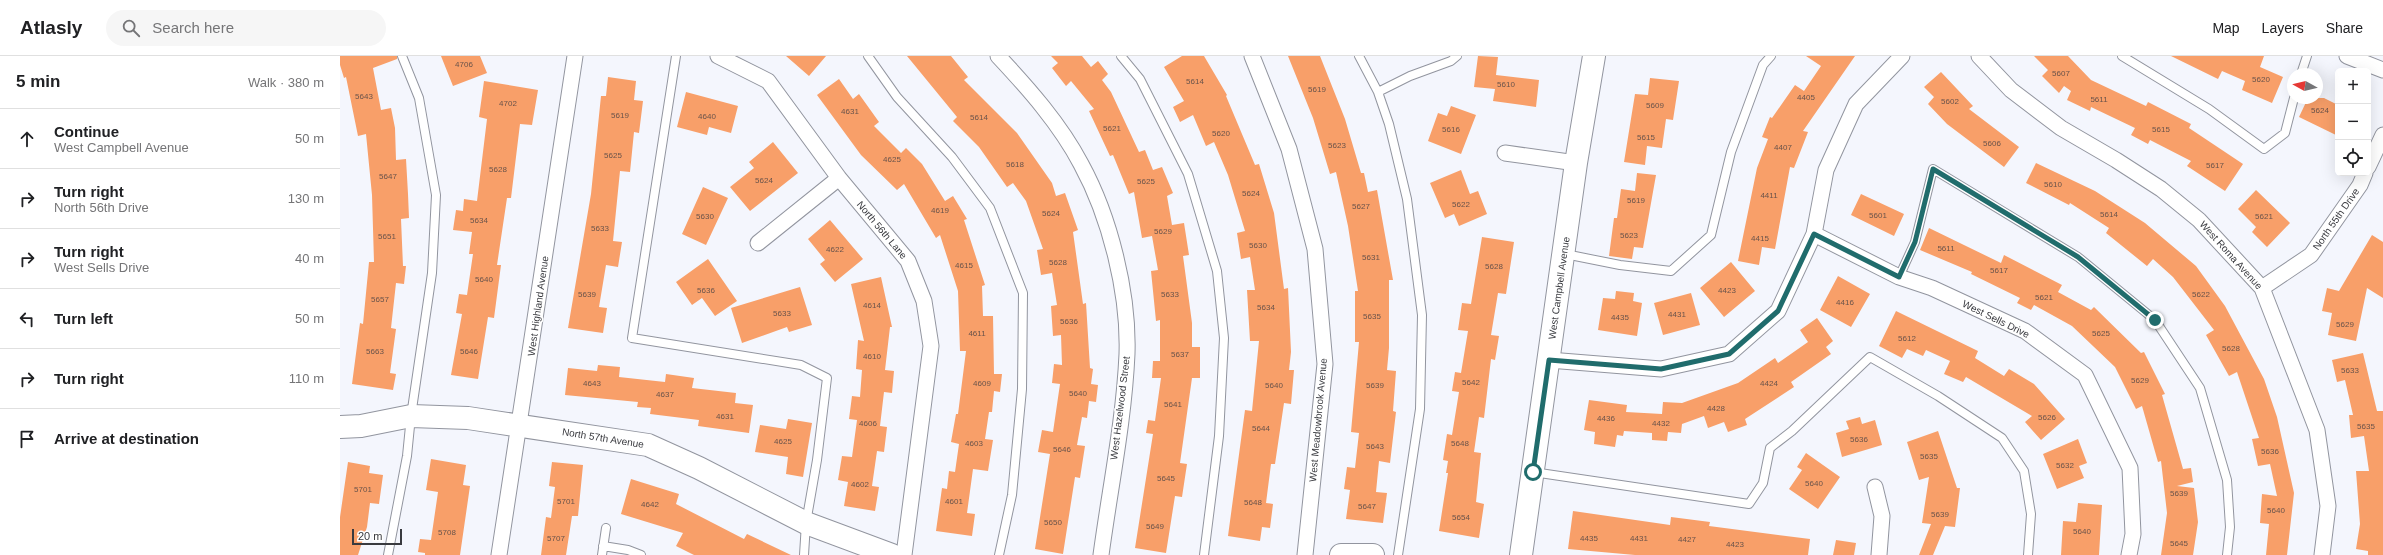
<!DOCTYPE html>
<meta charset="utf-8">
<style>
:root{--surface:#fff;--page:#f6f6f6;--text:#202124;--muted:#757577;--line:#e0e0e0}
body{margin:0;font-family:Arial,sans-serif;background:var(--page);color:var(--text)}
.controls{position:absolute;right:12px;top:12px;display:grid;overflow:hidden;border-radius:6px;box-shadow:0 4px 16px #0002}
.controls button{width:36px;height:36px;display:grid;place-items:center;padding:0;border:0;border-bottom:1px solid var(--line);background:var(--surface);color:var(--text);font:20px sans-serif}
.compass{position:absolute;left:1947px;top:12px;width:36px;height:36px;border-radius:50%;background:var(--surface);box-shadow:0 4px 16px #0002;rotate:278deg}
.scale{position:absolute;left:12px;bottom:10px;width:50px;box-sizing:border-box;padding-left:4px;border:2px solid #393a3f;border-top:0;font-size:11px;line-height:14px;white-space:nowrap;color:#393a3f;-webkit-text-stroke:3px #fff;paint-order:stroke}
.stop{position:absolute;width:12px;height:12px;margin:-9px;border:3px solid #206c6c;border-radius:50%;background:#fff}
.stop.end{background:#206c6c;border-color:#fff;box-shadow:0 1px 4px #0008}
.list{margin:0;padding:0;list-style:none}
h2{display:flex;justify-content:space-between;align-items:center;height:52px;margin:0;padding:0 16px;font-size:17px}
h2 small{font-size:13px;font-weight:400;color:var(--muted)}
.list li{display:grid;grid-template-columns:26px 1fr auto;gap:12px;align-items:center;box-sizing:border-box;height:60px;padding:0 16px;border-top:1px solid var(--line)}
.list b{display:block;font-size:15px;white-space:nowrap}
.list p{margin:0;font-size:13px;white-space:nowrap;color:var(--muted)}
.list em{font-size:13px;font-style:normal;color:var(--muted)}
.icon{flex:none;width:22px;height:22px;fill:none;stroke:currentColor;stroke-width:2;stroke-linecap:round;stroke-linejoin:round}
.map{position:relative;flex:none;width:2043px;height:499px;overflow:hidden}
header{display:flex;align-items:center;gap:24px;box-sizing:border-box;height:56px;padding:0 20px;background:var(--surface);border-bottom:1px solid var(--line)}
header strong{font-size:19px}
nav{display:flex;gap:22px;margin-inline-start:auto;font-size:14px}
.search{width:280px;height:36px;background:var(--page);display:flex;align-items:center;gap:10px;box-sizing:border-box;padding:0 14px;border-radius:22px;color:var(--muted);font-size:15px}
main{display:flex}
aside{flex:1;background:var(--surface)}
.map>svg:first-child{display:block}
</style>
<header>
<strong>Atlasly</strong>
<div class="search"><svg class="icon" aria-label="search" viewBox="0 0 24 24"><circle cx="10" cy="10" r="6"/><path d="M15 15l6 6"/></svg>Search here</div>
<nav><a>Map</a><a>Layers</a><a>Share</a></nav>
</header>
<main>
<aside>
<h2>5 min<small>Walk · 380 m</small></h2>
<ul class="list">
<li><svg class="icon" aria-label="ahead" viewBox="0 0 24 24"><path d="M12 20V5M6 11l6-6 6 6"/></svg><div><b>Continue</b><p>West Campbell Avenue</p></div><em>50 m</em></li>
<li><svg class="icon" aria-label="right" viewBox="0 0 24 24"><path d="M7 20v-9h11M14 6l5 5-5 5"/></svg><div><b>Turn right</b><p>North 56th Drive</p></div><em>130 m</em></li>
<li><svg class="icon" aria-label="right" viewBox="0 0 24 24"><path d="M7 20v-9h11M14 6l5 5-5 5"/></svg><div><b>Turn right</b><p>West Sells Drive</p></div><em>40 m</em></li>
<li><svg class="icon" aria-label="left" viewBox="0 0 24 24"><path d="M17 20v-9H6M10 6l-5 5 5 5"/></svg><div><b>Turn left</b></div><em>50 m</em></li>
<li><svg class="icon" aria-label="right" viewBox="0 0 24 24"><path d="M7 20v-9h11M14 6l5 5-5 5"/></svg><div><b>Turn right</b></div><em>110 m</em></li>
<li><svg class="icon" aria-label="arrive" viewBox="0 0 24 24"><path d="M6 21V4h12l-3 4 3 4H6"/></svg><div><b>Arrive at destination</b></div></li>
</ul>
</aside>
<div class="map">
<svg width="2043" height="499" viewBox="0 0 2043 499">
<rect width="100%" height="100%" fill="#f4f6fd"/>
<path fill="#f89f69" d="M0,0H57V3L33,12L41,54L51,52L55,72L56,104L66,103L68,138L69,162L61,163L63,210H66L64,228L56,227L51,272L56,273L50,317L56,318L53,334L12,328L20,267L23,268L29,206H34L32,139L26,78L18,80L6,21L4,22L0,9Z
M101,0H140L147,17L113,30Z
M446,0H486L469,20Z
M567,0H611L628,21L624,24L677,77L712,127L716,140L725,137L738,174L733,176L743,248L746,247L750,312L753,313L751,328L758,329L756,346L749,345L747,362L742,361L737,389L745,390L740,422L735,421L723,498L695,493L710,398L698,396L702,374L713,376L720,328L712,327L714,308L722,309L721,279L713,280L711,250L717,249L712,217L701,219L697,194L703,193L686,145L673,127L667,131L639,91L613,65L617,61Z
M711,0H742L751,11L758,5L768,18L762,24L771,36L799,96L805,94L813,114L822,111L833,137L827,140L832,169L844,167L849,199L843,200L852,267V291H860V322H852L840,407L847,408L842,441L835,440L826,497L795,492L813,378L806,377L808,364L815,365L821,322H812L813,305H820V264L816,265L811,215L818,214L812,180L802,182L794,136L789,138L773,99L770,100L749,55L754,53L731,25L726,30L712,12L718,7Z
M842,0H864L887,39L886,40L915,109L919,108L934,157L944,233L948,232L951,296L949,314H954L951,348L944,347L935,408H931L926,447L933,448L930,472L922,471L920,485L888,480L905,354L912,355L919,285H910L907,234H915L910,201L901,203L897,177L905,175L888,119L874,86L866,90L853,59L840,66L833,51L844,45L824,11Z
M948,0H980L1005,63L1021,117H1024L1028,136L1037,134L1053,224H1049V292L1047,314L1056,315L1053,355L1056,356L1050,407L1039,405L1036,436L1047,437L1043,467L1006,463L1010,434L1004,433L1007,411L1015,412L1019,377L1011,376L1019,286H1015V235H1018L1008,170L996,116L990,118L973,62Z
M1138,0L1158,1L1156,19L1199,24L1196,51L1153,45L1155,33L1134,31Z
M1466,0H1515L1463,75L1468,76L1454,112L1450,111L1435,193L1422,191L1419,209L1398,205L1417,112L1428,83L1422,81L1430,61L1432,62L1455,29L1464,35L1481,10Z
M1694,0H1728L1751,24L1806,50L1808,46L1851,68L1849,72L1903,108L1885,135L1847,110L1851,105L1810,84L1808,88L1791,79L1795,72L1751,51L1750,55L1727,44L1731,35L1724,30L1719,37L1702,20L1708,14Z
M1831,0H1924L1920,11L1943,21L1932,47L1902,34L1905,25L1882,15L1878,23Z
M1601,16L1633,50L1629,53L1679,91L1664,111L1607,68L1588,48L1594,41L1584,31Z
M268,21L296,25L294,44L303,45L299,77L294,76L290,116L280,115L273,185L282,186L278,211L266,209L259,251L267,252L263,277L228,272L251,138L261,40H266Z
M1310,22L1339,25L1333,64L1326,63L1322,92L1307,90L1305,109L1284,106L1295,38L1308,39Z
M499,23L513,43L519,38L539,66L534,70L561,97L566,92L582,108L605,145L613,140L627,163L624,164L645,229L642,230L643,260H653L654,318H662L660,336L654,335L652,356H649L645,383L653,384L648,415L633,413L627,457L635,458L632,480L596,475L602,432L607,433L609,415L615,416L619,388L611,386L616,358H618L626,295H620L618,235L600,179L596,182L564,128L557,134L521,99L477,39Z
M144,25L198,34L192,69L180,68L171,142H167L157,209H161L154,262L148,261L138,323L111,319L122,258L116,257L119,238L127,239L133,198H129L132,176L113,174L116,154L123,155L124,143L137,145L147,63L139,61Z
M346,36L398,50L391,77L369,71L367,79L337,71Z
M1968,42H1984L1998,49V80L1959,61Z
M1111,50L1136,59L1121,98L1088,85L1098,57L1107,60Z
M433,86L458,117L410,155L390,131L414,112L409,106Z
M1696,107L1755,135L1805,167L1856,210L1885,250L1924,323L1937,361L1954,437L1947,499H1926L1929,468L1920,467L1922,438L1937,440L1930,408L1918,410L1912,383L1919,382L1897,316L1889,320L1866,279L1874,274L1833,221L1813,203L1807,210L1766,177L1769,172L1730,147L1729,149L1686,127Z
M1121,114L1130,138L1138,135L1147,158L1119,170L1114,158L1105,162L1090,127Z
M1297,117L1316,119L1303,192L1294,191L1292,203L1269,200L1274,162H1277L1281,133L1295,135Z
M363,131L388,142L366,189L342,178Z
M1916,134L1950,167L1927,191L1912,176L1916,171L1898,153Z
M1521,138L1564,158L1554,180L1511,159Z
M490,164L523,203L495,226L480,208L485,204L468,183Z
M1589,172L1661,207L1664,199L1722,229L1718,236L1751,254L1754,251L1801,297L1804,296L1825,338L1822,339L1843,413L1851,412L1853,426L1837,430L1854,432L1858,466L1853,499H1821L1827,457L1821,405L1818,406L1802,350L1796,353L1775,311L1732,270L1694,249L1691,254L1677,247L1680,242L1631,218L1632,216L1580,194Z
M2032,179L2043,186V242L2027,232L2016,285L1988,279L1992,257L1982,255L1987,232L1999,235Z
M1142,181L1174,186L1166,238L1158,237L1151,279L1159,280L1155,304L1151,303L1144,362L1139,361L1134,396L1141,397L1136,446L1144,448L1139,482L1099,475L1108,417H1106L1108,405L1103,404L1107,378L1112,379L1119,336L1112,335L1115,316L1121,317L1128,275L1118,274L1122,247L1131,248Z
M368,203L397,245L375,260L362,242L352,249L336,226Z
M1391,206L1415,235L1384,261L1360,232Z
M1498,220L1530,238L1511,271L1480,254Z
M541,221L552,271H550L545,314L554,315L552,337L544,336L540,370L547,371L544,396L537,395L532,430L539,431L535,455L504,450L508,426L498,424L502,400L512,401L517,364L509,363L512,340L520,341L522,314L516,313L518,284L524,285L511,228Z
M460,231L472,269L449,276L447,271L402,287L391,252Z
M1276,235L1294,237L1293,245L1302,247L1297,280L1258,274L1263,242L1275,243Z
M1351,237L1360,269L1323,279L1314,247Z
M1556,255L1638,295L1635,302L1664,320L1669,313L1694,328L1725,363L1701,384L1685,366L1692,360L1626,321L1623,326L1604,318L1610,305L1586,294L1583,300L1567,293L1562,302L1539,290Z
M1477,262L1493,285L1486,291L1491,298L1451,326L1454,331L1405,363L1407,369L1388,376L1384,366L1368,372L1364,360L1342,368L1341,377L1328,376L1327,385L1312,384V377L1284,375L1283,380L1277,379L1275,391L1254,388L1255,376L1244,374L1249,344L1287,349L1286,356L1322,358L1323,346L1342,347L1398,327L1435,302L1438,307L1468,286L1460,274Z
M2023,297L2037,355H2043V499H2028V495L2016,493L2020,468L2016,415H2029L2024,380L2011,382L2009,359H2013L2005,324L1997,326L1992,304Z
M258,309L280,311L279,321L325,326L326,318L354,322L352,332L396,337L395,347L413,349L409,377L358,370L359,364L310,358L311,352L297,351L298,346L225,339L228,312L257,315Z
M1520,361L1522,368L1535,364L1542,389L1502,401L1496,377L1509,373L1506,365Z
M448,363L472,367L463,421L446,418L448,401L415,396L420,369L446,373Z
M1598,375L1617,432H1620L1615,471L1605,470L1593,499H1579L1591,468L1582,467L1589,421L1579,424L1567,386Z
M1738,383L1747,407L1739,410L1744,422L1717,433L1703,398Z
M1466,397L1500,421L1478,453L1449,433L1462,414L1457,411Z
M91,403L126,409L123,429L130,430L120,499H85V497L78,496L80,483L91,484L98,436L86,434Z
M8,406L30,410L29,417L43,419L39,448L30,447L27,471L18,499H0V461Z
M212,406L243,409L238,460H232L226,499H201L206,461L211,462L215,431L209,430Z
M291,423L339,438L336,448L404,483L407,478L451,499H354L336,490L343,477L281,458Z
M1738,447L1762,449L1759,499H1721L1723,465L1736,466Z
M1233,455L1330,469L1331,461L1370,466L1369,470L1470,483L1468,499H1295L1228,493Z
M1496,484L1516,487L1514,499H1493Z"/>
<g fill="none" stroke-linecap="round" stroke-linejoin="round">
<g stroke="#92959f" stroke-width="10">
<path id="lane" d="M336,0L292,282L461,309L487,322L477,404L466,467L464,499
M528,0L557,41L612,101L650,152L683,237L682,333L672,439L659,499
M781,0L800,23L848,118L877,215L884,282L879,380L864,499
M1019,0L1038,36L1049,68L1067,143L1082,259L1080,353L1058,499
M1782,0L1869,53L1924,93L1945,77L1954,42
M1961,18L1967,0
M1038,36L1070,20L1111,5L1117,0
M1225,198L1280,209L1331,215L1371,179L1391,96L1423,9L1431,0
M1559,221L1575,186L1593,113L1738,201L1815,264L1860,332L1887,424L1890,471L1887,499
M1193,416L1409,448L1423,427L1430,392L1452,375L1530,301L1598,340L1662,382L1684,415L1691,458L1688,499
M263,490L288,494L301,499
M48,499L67,400L71,360L92,217L96,139L79,42L62,0
M262,499L266,472"/>
</g>
<g stroke="#92959f" stroke-width="17">
<path id="street" d="M378,0L428,25L499,122L568,205L584,245L591,290L564,499
M658,0C688,32 720,68 741,108C770,161 789,237 787,298C784,365 770,432 761,499
M912,0L949,93L975,193L985,308L965,499
M1639,0L1671,34L1721,72L1776,104L1821,133L1859,164L1922,232L1977,374L1988,450L1982,499
M2007,0L2043,14
M1165,97L1236,107
M2028,111L2043,79
M1474,178L1559,221L1592,232L1685,275L1745,319L1790,412L1793,478L1789,499
M418,187L499,122
M1922,232L1971,199L2020,129L2025,117
M1209,304L1321,313L1389,298L1438,255L1474,178L1486,114L1516,48L1562,0
M1535,431L1542,460L1539,499
M159,499L235,0"/>
</g>
<g stroke="#92959f" stroke-width="24">
<path id="secondary" d="M0,371L21,370L71,360L128,362L308,389L359,412L466,467L552,499
M1001,499H1033
M1181,499L1236,107L1254,0"/>
</g>
<use href="#lane" stroke="#fff" stroke-width="8"/>
<use href="#street" stroke="#fff" stroke-width="15"/>
<use href="#secondary" stroke="#fff" stroke-width="22"/>
</g>
<g fill="none" stroke-linecap="round" stroke-linejoin="round">
<path stroke="#206c6c" stroke-width="5" d="M1193,416L1209,304L1321,313L1389,298L1438,255L1474,178L1559,221L1575,186L1593,113L1738,201L1815,264"/>
</g>
<g text-anchor="middle" dominant-baseline="central" stroke-width="3.5" stroke-linejoin="round" paint-order="stroke">
<g font-size="8" fill="#69534a">
<text x="124" y="8">4706</text>
<text x="1721" y="17">5607</text>
<text x="1921" y="23">5620</text>
<text x="855" y="25">5614</text>
<text x="1166" y="28">5610</text>
<text x="977" y="33">5619</text>
<text x="24" y="40">5643</text>
<text x="1466" y="41">4405</text>
<text x="1759" y="43">5611</text>
<text x="1610" y="45">5602</text>
<text x="168" y="47">4702</text>
<text x="1315" y="49">5609</text>
<text x="1980" y="54">5624</text>
<text x="510" y="55">4631</text>
<text x="280" y="59">5619</text>
<text x="367" y="60">4640</text>
<text x="639" y="61">5614</text>
<text x="772" y="72">5621</text>
<text x="1111" y="73">5616</text>
<text x="1821" y="73">5615</text>
<text x="881" y="77">5620</text>
<text x="1306" y="81">5615</text>
<text x="1652" y="87">5606</text>
<text x="997" y="89">5623</text>
<text x="1443" y="91">4407</text>
<text x="273" y="99">5625</text>
<text x="552" y="103">4625</text>
<text x="675" y="108">5618</text>
<text x="1875" y="109">5617</text>
<text x="158" y="113">5628</text>
<text x="48" y="120">5647</text>
<text x="424" y="124">5624</text>
<text x="806" y="125">5625</text>
<text x="1713" y="128">5610</text>
<text x="911" y="137">5624</text>
<text x="1429" y="139">4411</text>
<text x="1296" y="144">5619</text>
<text x="1121" y="148">5622</text>
<text x="1021" y="150">5627</text>
<text x="600" y="154">4619</text>
<text x="711" y="157">5624</text>
<text x="1769" y="158">5614</text>
<text x="1538" y="159">5601</text>
<text x="365" y="160">5630</text>
<text x="1924" y="160">5621</text>
<text x="139" y="164">5634</text>
<text x="260" y="172">5633</text>
<text x="823" y="175">5629</text>
<text x="1289" y="179">5623</text>
<text x="47" y="180">5651</text>
<text x="1420" y="182">4415</text>
<text x="918" y="189">5630</text>
<text x="1606" y="192">5611</text>
<text x="495" y="193">4622</text>
<text x="1031" y="201">5631</text>
<text x="718" y="206">5628</text>
<text x="624" y="209">4615</text>
<text x="1154" y="210">5628</text>
<text x="1659" y="214">5617</text>
<text x="144" y="223">5640</text>
<text x="366" y="234">5636</text>
<text x="1387" y="234">4423</text>
<text x="247" y="238">5639</text>
<text x="830" y="238">5633</text>
<text x="1861" y="238">5622</text>
<text x="1704" y="241">5621</text>
<text x="40" y="243">5657</text>
<text x="1505" y="246">4416</text>
<text x="532" y="249">4614</text>
<text x="926" y="251">5634</text>
<text x="442" y="257">5633</text>
<text x="1337" y="258">4431</text>
<text x="1032" y="260">5635</text>
<text x="1280" y="261">4435</text>
<text x="729" y="265">5636</text>
<text x="2005" y="268">5629</text>
<text x="637" y="277">4611</text>
<text x="1761" y="277">5625</text>
<text x="1567" y="282">5612</text>
<text x="1891" y="292">5628</text>
<text x="35" y="295">5663</text>
<text x="129" y="295">5646</text>
<text x="840" y="298">5637</text>
<text x="532" y="300">4610</text>
<text x="2010" y="314">5633</text>
<text x="1800" y="324">5629</text>
<text x="1131" y="326">5642</text>
<text x="252" y="327">4643</text>
<text x="642" y="327">4609</text>
<text x="1429" y="327">4424</text>
<text x="934" y="329">5640</text>
<text x="1035" y="329">5639</text>
<text x="738" y="337">5640</text>
<text x="325" y="338">4637</text>
<text x="833" y="348">5641</text>
<text x="1376" y="352">4428</text>
<text x="385" y="360">4631</text>
<text x="1707" y="361">5626</text>
<text x="1266" y="362">4436</text>
<text x="528" y="367">4606</text>
<text x="1321" y="367">4432</text>
<text x="2026" y="370">5635</text>
<text x="921" y="372">5644</text>
<text x="1519" y="383">5636</text>
<text x="443" y="385">4625</text>
<text x="634" y="387">4603</text>
<text x="1120" y="387">5648</text>
<text x="1035" y="390">5643</text>
<text x="722" y="393">5646</text>
<text x="1930" y="395">5636</text>
<text x="1589" y="400">5635</text>
<text x="1725" y="409">5632</text>
<text x="826" y="422">5645</text>
<text x="1474" y="427">5640</text>
<text x="520" y="428">4602</text>
<text x="23" y="433">5701</text>
<text x="1839" y="437">5639</text>
<text x="226" y="445">5701</text>
<text x="614" y="445">4601</text>
<text x="913" y="446">5648</text>
<text x="310" y="448">4642</text>
<text x="1027" y="450">5647</text>
<text x="1936" y="454">5640</text>
<text x="1600" y="458">5639</text>
<text x="1121" y="461">5654</text>
<text x="713" y="466">5650</text>
<text x="815" y="470">5649</text>
<text x="1742" y="475">5640</text>
<text x="107" y="476">5708</text>
<text x="216" y="482">5707</text>
<text x="1249" y="482">4435</text>
<text x="1299" y="482">4431</text>
<text x="1347" y="483">4427</text>
<text x="1839" y="487">5645</text>
<text x="1395" y="488">4423</text>
</g>
<g font-size="10" fill="#393a3f" stroke="#fff">
<text transform="translate(1996 163) rotate(-55)">North 55th Drive</text>
<text transform="translate(542 174) rotate(50)">North 56th Lane</text>
<text transform="translate(1891 199) rotate(48)">West Roma Avenue</text>
<text transform="translate(1219 232) rotate(-82)">West Campbell Avenue</text>
<text transform="translate(198 250) rotate(-82)">West Highland Avenue</text>
<text transform="translate(1656 263) rotate(26)">West Sells Drive</text>
<text transform="translate(780 352) rotate(-83)">West Hazelwood Street</text>
<text transform="translate(978 364) rotate(-85)">West Meadowbrook Avenue</text>
<text transform="translate(263 382) rotate(9)">North 57th Avenue</text>
</g>
</g>
</svg>
<div class="controls">
<button>+</button>
<button>−</button>
<button><svg class="icon" aria-label="locate" viewBox="0 0 24 24"><circle cx="12" cy="12" r="6"/><path d="M12 2v4M12 18v4M2 12h4M18 12h4"/></svg></button>
</div>
<svg class="compass" viewBox="-18 -18 36 36"><path d="M0-13l5 13h-10z" fill="#e53935"/><path d="M0 13l5-13h-10z" fill="#757577"/></svg>
<div class="scale">20 m</div>
<div class="stop" style="left:1193px;top:416px"></div>
<div class="stop end" style="left:1815px;top:264px"></div>
</div>
</main>
